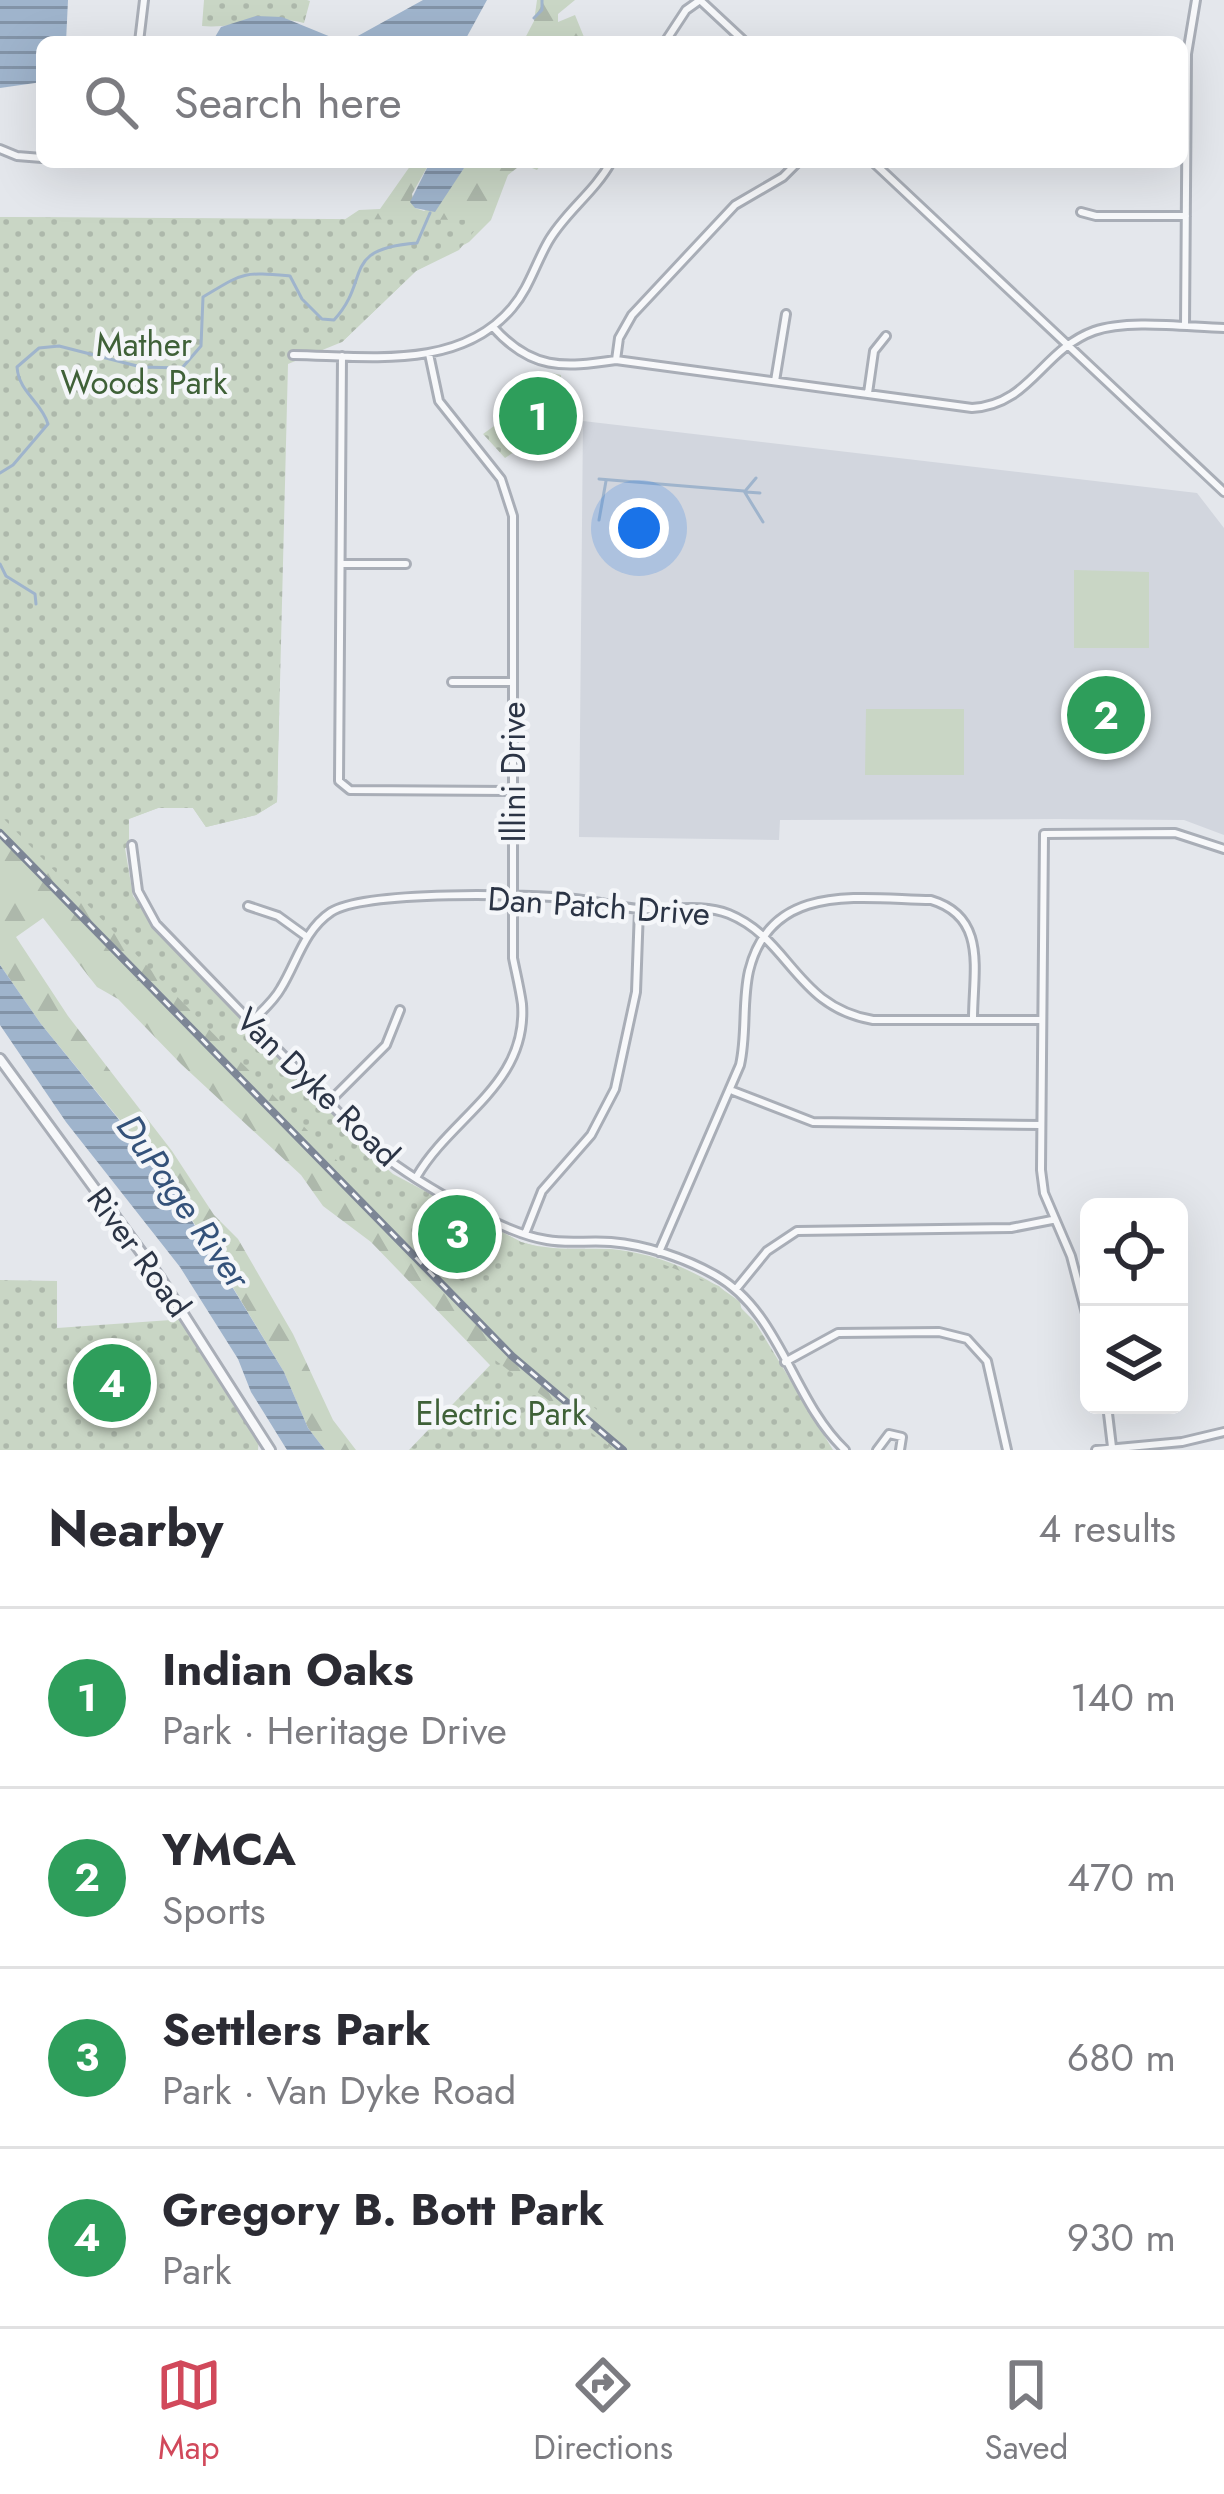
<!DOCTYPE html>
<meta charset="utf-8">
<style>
:root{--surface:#fff;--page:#f2f2f3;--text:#2b2b33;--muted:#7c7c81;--line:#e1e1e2;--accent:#d1495b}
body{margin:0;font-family:Jost,sans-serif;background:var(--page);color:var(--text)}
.controls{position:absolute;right:36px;bottom:36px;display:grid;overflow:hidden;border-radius:18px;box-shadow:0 12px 48px #0002}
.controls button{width:108px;height:108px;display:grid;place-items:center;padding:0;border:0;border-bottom:3px solid var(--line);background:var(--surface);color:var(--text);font:60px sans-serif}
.you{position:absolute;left:639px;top:528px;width:42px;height:42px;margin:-30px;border:9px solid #fff;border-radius:50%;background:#1a73e8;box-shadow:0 0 0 18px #1a73e833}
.badge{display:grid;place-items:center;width:78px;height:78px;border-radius:50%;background:var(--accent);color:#fff;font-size:39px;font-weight:700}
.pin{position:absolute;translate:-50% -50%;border:6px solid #fff;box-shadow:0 3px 12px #0006}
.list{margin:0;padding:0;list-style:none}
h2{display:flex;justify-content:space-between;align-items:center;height:156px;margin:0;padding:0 48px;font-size:51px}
h2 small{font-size:39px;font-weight:400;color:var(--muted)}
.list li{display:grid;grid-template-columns:78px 1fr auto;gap:36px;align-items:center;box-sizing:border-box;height:180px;padding:0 48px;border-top:3px solid var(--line)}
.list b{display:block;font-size:45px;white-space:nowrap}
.list p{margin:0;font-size:39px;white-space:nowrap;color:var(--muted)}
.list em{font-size:39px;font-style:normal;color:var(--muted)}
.icon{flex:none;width:66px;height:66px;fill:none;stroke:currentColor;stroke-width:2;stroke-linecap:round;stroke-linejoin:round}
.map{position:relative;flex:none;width:1224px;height:1450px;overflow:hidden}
.search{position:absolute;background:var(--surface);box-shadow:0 12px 48px #0002;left:36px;right:36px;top:36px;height:132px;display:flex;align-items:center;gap:30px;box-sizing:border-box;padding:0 42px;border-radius:18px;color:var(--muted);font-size:45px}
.sheet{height:876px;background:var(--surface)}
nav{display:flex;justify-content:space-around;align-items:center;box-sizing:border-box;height:168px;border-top:3px solid var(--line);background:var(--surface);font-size:33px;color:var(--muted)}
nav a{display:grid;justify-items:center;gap:6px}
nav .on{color:var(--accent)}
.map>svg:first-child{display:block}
</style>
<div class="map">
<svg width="1224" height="1450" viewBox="0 0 1224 1450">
<defs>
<pattern id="forest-firs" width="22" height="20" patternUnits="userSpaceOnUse" patternTransform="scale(3)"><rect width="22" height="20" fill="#c9d6c5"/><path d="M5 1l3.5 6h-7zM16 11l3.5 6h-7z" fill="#adb8ab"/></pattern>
<pattern id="park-dots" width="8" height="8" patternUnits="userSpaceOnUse" patternTransform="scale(3)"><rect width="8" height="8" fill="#c9d6c5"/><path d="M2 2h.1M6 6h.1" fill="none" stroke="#adb8ab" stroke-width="1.8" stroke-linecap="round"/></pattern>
<pattern id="water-rules" width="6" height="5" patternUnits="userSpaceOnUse" patternTransform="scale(3)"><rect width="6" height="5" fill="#9fb4cc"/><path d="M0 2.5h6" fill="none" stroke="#8293a7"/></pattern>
</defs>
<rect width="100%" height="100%" fill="#e4e7ec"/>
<path fill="#d2d6de" d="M583,421L1197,493L1224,528V835L1184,820L1058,819L780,820L779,840L579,837Z"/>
<path fill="url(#forest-firs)" d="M537,0H575L558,14V22L575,15L586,42H523L534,21Z
M413,162H430L412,194L415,208L424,211L442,200L468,162H543L537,170L522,164L508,175L491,220L469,242L416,271L342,342L286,348L277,802L256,815L206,827L193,808H158L128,819L129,847L86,850L66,846L380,1171L521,1242C551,1251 576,1248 607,1249C653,1251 705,1274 740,1302L745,1325L743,1450H572L371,1242L323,1206L301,1175L181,1064L118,999L97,987L43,918L16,937L68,1016L172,1151L214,1215L238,1239L293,1334L333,1420L356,1450H325L308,1428L284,1372L165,1175L41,1024L0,965V217L344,220L359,210L380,209Z"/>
<path fill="url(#park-dots)" d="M204,0H307L310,1L304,23C268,13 237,29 202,26Z
M0,217L483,220L459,250L416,271L342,342L288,364L277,802L256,815L206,827L193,808H158L129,819V847L125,848L133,896L166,942L337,1116L359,1143L393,1174L521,1242L546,1249H610L634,1253L719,1286L755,1322L833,1450H648L623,1431L515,1343L0,815Z
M547,372L561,375V410L567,412L564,431L547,430L505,458L483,434L501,421L534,408Z
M0,1280L57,1281V1328L185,1319L259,1437L258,1450H0Z
M495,1360L614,1450H409Z"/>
<path fill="#c9d6c5" d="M1074,570L1149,572V648H1074Z
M866,709H964V775H865Z"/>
<path fill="url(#water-rules)" d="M0,0H68L66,42H42V82L0,88Z
M423,0H487L464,42H212L221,27L256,16L282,17L331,37H356Z
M430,162H468L435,212L415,208L410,202Z
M0,965L41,1024L164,1175L284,1372L308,1428L325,1450H287L251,1392L238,1359L180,1267L66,1122L0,1025Z"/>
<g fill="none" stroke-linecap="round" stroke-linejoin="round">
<path stroke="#9fb4cc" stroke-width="3" d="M534,18L542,10V0
M0,473L13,465L48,424C41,401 19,393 17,367L39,348L59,346L141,367L182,368L201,346L203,297C245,272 241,272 290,276L302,299L322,319L334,320C372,279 339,249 417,243L430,213
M599,479L744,491L763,522
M746,490L756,478
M746,492L760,493
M599,520L606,481
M0,564L6,576L35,594L36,604"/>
<g stroke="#a9aeb7" stroke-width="12">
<path id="minor" d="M139,42L144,0
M665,42L686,10L700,0L745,42
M0,149L17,156L42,158
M873,162L1224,492
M1081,212L1096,216H1186
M1185,326L1187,54L1196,0
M493,327C531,370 563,368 616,360L972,408C1030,405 1042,350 1094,331C1128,319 1187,327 1224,328
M293,355C367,356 459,371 512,308C529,288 535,265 548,242C565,212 594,193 611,162
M342,356L339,781L350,790L512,791
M616,360L619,338L632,315L735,205L783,177L798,162
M775,381L786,314
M868,393L874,351L886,336
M341,564H406
M452,682H513
M132,845L138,891L156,924L370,1145C406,1176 500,1233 547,1240C568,1244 590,1240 611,1242C646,1245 685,1258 715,1275C781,1312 792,1400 845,1450
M248,906L278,916L307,937
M251,1022C262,1011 274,1001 281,988C297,962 304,930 331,912C366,890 529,894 575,899C596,901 617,907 639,909C668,911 701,903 729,914C790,939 796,1007 873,1020H1041
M733,1091L813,1122L1041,1125
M328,1103L386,1045L400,1010
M417,1176C452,1116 528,1084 522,1004C520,989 516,973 513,958V516L501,479L439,401L429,354
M525,1234L542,1191L591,1135L615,1089L636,992L639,909
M659,1252L740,1065C747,1034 742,1002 749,971C771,881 860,899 931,900C988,917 973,971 973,1019
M736,1289L767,1251L797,1231L1011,1228L1052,1220
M1089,1325L1071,1256L1044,1193L1041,1170L1044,834L1175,833L1224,849
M785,1362L838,1333L939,1332L967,1339L987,1361L1007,1450
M1107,1405L1112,1447
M877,1450L889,1434L902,1437L900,1450
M1096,1450L1182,1442L1224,1432"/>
</g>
<g stroke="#a9aeb7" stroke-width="14">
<path id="tertiary" d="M0,1059L160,1278L270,1450"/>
</g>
<use href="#minor" stroke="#f7f8fa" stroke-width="6"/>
<use href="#tertiary" stroke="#f7f8fa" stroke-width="8"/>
<g stroke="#7d8696" stroke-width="8">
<path id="rail" d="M0,833L512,1356L623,1450"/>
</g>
<use href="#rail" stroke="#f4f6f9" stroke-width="3" stroke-dasharray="9" stroke-linecap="butt"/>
</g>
<g text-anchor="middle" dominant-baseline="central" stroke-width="9" stroke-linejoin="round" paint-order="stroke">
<g font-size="33" fill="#3f6138" stroke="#f4f6f9">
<text x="144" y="344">Mather<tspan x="144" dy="38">Woods Park</tspan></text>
<text x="501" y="1413">Electric Park</text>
</g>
<g font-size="33" fill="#2b3445" stroke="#f4f6f9">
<text transform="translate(513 772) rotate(-90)">Illini Drive</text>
<text transform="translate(599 906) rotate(4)">Dan Patch Drive</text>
<text transform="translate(318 1087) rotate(44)">Van Dyke Road</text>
<text transform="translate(139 1252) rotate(54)">River Road</text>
</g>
<g font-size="36" font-style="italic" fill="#34527a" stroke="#f4f6f9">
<text transform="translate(184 1201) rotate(55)">DuPage River</text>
</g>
</g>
</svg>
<div class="controls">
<button><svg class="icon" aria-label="locate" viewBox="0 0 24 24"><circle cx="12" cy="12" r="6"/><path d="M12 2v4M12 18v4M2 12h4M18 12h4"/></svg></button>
<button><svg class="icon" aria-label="layers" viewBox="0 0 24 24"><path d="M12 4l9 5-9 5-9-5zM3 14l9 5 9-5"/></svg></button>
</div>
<div class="you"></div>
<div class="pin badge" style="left:538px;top:416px;background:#2e9e5b">1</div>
<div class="pin badge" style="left:1106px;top:715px;background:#2e9e5b">2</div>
<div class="pin badge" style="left:457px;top:1234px;background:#2e9e5b">3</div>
<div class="pin badge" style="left:112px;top:1383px;background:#2e9e5b">4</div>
<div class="search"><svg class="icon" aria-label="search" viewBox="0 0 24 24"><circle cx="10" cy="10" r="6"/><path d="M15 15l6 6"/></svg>Search here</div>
</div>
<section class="sheet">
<h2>Nearby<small>4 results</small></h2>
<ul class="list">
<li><span class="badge" style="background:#2e9e5b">1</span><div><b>Indian Oaks</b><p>Park · Heritage Drive</p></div><em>140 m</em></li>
<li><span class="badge" style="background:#2e9e5b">2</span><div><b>YMCA</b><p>Sports</p></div><em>470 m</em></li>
<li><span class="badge" style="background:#2e9e5b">3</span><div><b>Settlers Park</b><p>Park · Van Dyke Road</p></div><em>680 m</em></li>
<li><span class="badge" style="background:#2e9e5b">4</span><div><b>Gregory B. Bott Park</b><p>Park</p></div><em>930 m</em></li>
</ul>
</section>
<nav>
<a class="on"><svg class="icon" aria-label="map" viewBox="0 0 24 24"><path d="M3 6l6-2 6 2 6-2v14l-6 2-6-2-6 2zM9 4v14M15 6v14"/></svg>Map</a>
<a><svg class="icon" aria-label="directions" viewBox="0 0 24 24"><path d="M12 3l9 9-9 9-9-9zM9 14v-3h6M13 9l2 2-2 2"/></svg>Directions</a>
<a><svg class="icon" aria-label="saved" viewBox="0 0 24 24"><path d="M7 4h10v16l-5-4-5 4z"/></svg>Saved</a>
</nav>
